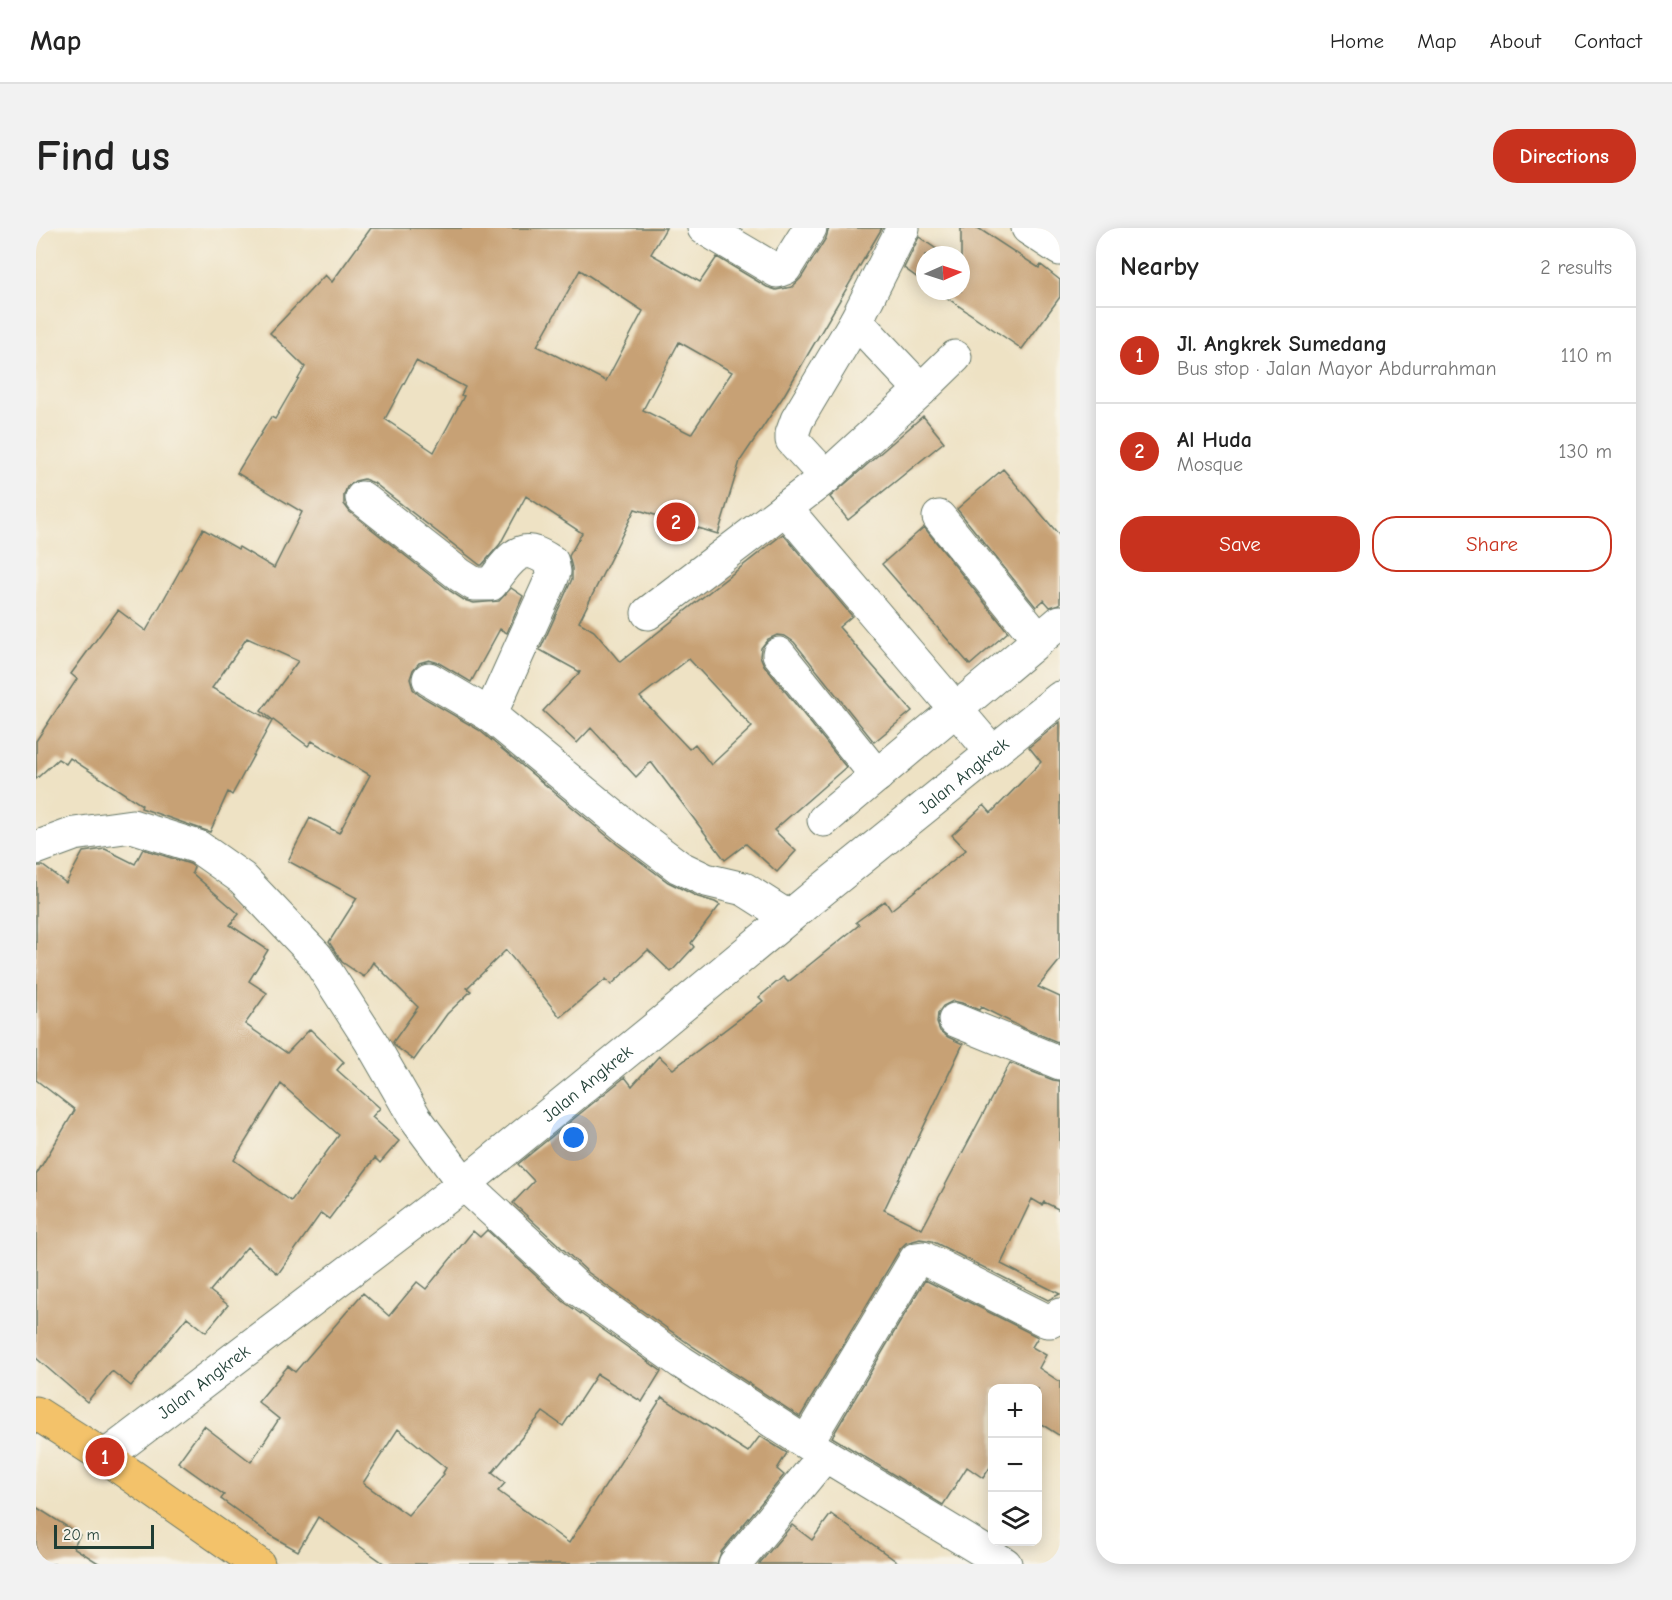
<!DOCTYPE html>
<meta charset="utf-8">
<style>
:root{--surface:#fff;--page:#f2f2f2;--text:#222;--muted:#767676;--line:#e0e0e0;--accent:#c8321e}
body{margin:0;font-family:"Comic Neue",sans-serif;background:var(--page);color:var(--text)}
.controls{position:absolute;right:18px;bottom:18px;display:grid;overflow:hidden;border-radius:12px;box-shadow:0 3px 15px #0003}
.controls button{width:54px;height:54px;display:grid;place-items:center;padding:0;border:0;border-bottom:2px solid var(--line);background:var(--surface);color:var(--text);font:30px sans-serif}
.compass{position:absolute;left:880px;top:18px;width:54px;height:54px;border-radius:50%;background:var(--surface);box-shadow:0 3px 15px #0003;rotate:87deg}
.scale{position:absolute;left:18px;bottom:15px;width:100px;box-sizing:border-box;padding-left:6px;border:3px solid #1f3d34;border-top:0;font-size:16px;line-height:21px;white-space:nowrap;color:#1f3d34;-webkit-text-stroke:4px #f7f3e8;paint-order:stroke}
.you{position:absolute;left:538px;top:910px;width:21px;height:21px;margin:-15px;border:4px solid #fff;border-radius:50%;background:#1a73e8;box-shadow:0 0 0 9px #1a73e833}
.badge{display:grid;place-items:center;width:39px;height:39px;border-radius:50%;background:var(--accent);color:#fff;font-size:20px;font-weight:700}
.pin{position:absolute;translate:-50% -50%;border:3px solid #fff;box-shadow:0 2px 6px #0006}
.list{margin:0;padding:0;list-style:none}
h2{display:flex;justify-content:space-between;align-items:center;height:78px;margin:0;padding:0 24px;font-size:26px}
h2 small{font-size:20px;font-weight:400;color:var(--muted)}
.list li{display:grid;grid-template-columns:39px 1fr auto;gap:18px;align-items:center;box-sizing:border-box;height:96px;padding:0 24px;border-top:2px solid var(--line)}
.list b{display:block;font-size:22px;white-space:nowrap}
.list p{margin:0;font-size:20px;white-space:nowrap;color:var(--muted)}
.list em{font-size:20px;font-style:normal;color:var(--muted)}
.actions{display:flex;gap:12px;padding:18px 24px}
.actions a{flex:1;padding:14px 0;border:2px solid var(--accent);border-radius:24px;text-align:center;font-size:21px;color:var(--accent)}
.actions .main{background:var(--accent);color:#fff}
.icon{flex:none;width:33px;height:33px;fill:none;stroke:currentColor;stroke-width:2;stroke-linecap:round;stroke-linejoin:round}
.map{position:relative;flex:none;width:1024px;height:1336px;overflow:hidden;border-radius:24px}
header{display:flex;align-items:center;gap:36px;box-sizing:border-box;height:84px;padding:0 30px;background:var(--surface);border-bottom:2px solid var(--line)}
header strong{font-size:28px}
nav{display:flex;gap:33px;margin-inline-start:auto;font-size:21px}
.intro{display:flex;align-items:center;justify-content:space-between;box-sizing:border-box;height:144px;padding:0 36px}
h1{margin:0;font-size:42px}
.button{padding:15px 27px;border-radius:24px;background:var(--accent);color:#fff;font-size:21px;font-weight:700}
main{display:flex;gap:36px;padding:0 36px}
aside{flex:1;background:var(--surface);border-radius:24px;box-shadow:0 3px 15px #0003}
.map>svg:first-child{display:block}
</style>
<header>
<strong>Map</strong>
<nav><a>Home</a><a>Map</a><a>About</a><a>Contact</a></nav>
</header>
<div class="intro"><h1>Find us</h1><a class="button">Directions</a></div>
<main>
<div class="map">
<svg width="1024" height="1336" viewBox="0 0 1024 1336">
<rect width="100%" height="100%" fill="#f7f3e8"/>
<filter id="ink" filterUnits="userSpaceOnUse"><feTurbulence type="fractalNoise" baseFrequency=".0167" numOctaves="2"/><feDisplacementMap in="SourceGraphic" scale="12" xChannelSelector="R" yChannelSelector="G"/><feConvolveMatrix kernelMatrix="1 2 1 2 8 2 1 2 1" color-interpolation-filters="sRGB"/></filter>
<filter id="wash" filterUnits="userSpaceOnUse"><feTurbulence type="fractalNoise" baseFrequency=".008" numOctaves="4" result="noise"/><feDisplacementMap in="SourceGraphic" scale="24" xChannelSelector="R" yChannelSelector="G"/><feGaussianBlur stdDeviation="1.35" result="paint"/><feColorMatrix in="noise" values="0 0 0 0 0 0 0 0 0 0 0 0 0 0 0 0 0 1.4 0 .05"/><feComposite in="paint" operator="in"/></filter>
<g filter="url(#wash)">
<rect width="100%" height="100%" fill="#eee2c4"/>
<g id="blocks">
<path fill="#c7a174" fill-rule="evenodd" d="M335,0H630L615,26L664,54L681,29L731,59L740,62L756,59L765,50L790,10L793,0H846L747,169L704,233L682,306L599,281L543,394L558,403L584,434L747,306L816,388L803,399L876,483L838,514L758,414L749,408L741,407L732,411L725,420L724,428L728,437L810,539L738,602L760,623L741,644L710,616L689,632L615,534L600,549L555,500L541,515L507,483L544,444L504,422L536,351V340L533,328L546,305L490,268L464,316L446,337H444L338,255L328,251L319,253L311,259L308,267V276L314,284L414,363L428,372L438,375L463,373L475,360L487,368L471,405L464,401L435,454L403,435L393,432L383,435L377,442L374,451L377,461L383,467L443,502L582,617L632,654L662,669L679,674L684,677L655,715L658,719L635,744L612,722L575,757L570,751L524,789L470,722L431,760L435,763L411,786L378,832L359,818L357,814L382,779L337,734L328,749L306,734L293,714L321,670L252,633L274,590L303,605L334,547L276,513L272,518L225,483L262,433L211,410L176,460L236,493L196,567L192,564L174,604L105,580L106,577L34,530L30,536L22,531L0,551V513L41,451L35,446L82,382L110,403L167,301L202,321L203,319L238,340L266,284L201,245L235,189L239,191L269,139L234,105L289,47L296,54ZM544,42L607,83L570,153L501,118ZM643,114L696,144L655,206L607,182ZM380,133L429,159L425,167L428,168L398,224L349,191ZM653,431L716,499L675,537L659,516L653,521L604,469Z
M925,0H942L1003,40L1005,37L1024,52V69L986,121L901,63H925Z
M883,9L909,27H889V55L868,40Z
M887,188L908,214L812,292L794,269Z
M967,241L1024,308V376L1014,379L1008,372L1000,379L921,281Z
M888,299L972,404L934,437L846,336Z
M1024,494V732L1002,759L1024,769V815L985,799L945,779L943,782L926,775L917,773L907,778L902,785L901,795L904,803L912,809L927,816L848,982L886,1001L974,835L1017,852L1024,853V982L1008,974L1006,977L996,971L965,1036L1024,1066L1012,1072L896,1013L884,1011L870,1015L864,1021L764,1189L656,1118L553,1045L477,975L498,953L482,936L589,849L596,858L623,828L637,841L727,773L723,769L747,749L752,754L823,697L820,694L849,673L855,682L930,622L916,607L948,577L955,585L1005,534L993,519Z
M69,621L99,636L107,621L154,636L158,639L156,645L203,686L194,697L232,722L213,753L231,765L209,796L251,825L274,801L308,834L301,842L344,880L336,889L363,913L344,935L339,930L293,991L285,985L242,1046L211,1019L174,1063L192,1077L170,1104L151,1089L95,1158L76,1143L51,1174L0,1130V947L39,882L0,852V638H7L30,655L47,624ZM245,856L303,907L255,973L198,932Z
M451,1002L528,1074L625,1143L606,1174L561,1146L527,1198L507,1184L456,1245L469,1255L462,1263L533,1315L626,1169L712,1224L724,1208L751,1225L741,1241L748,1247L685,1324L681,1336H349L282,1289L262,1323L239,1310L185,1271L188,1267L142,1234L168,1198L215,1234L243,1191L222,1174L252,1138L259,1144L327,1065L353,1088L381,1054L390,1061L437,1003L444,1009ZM362,1201L410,1240L407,1245L408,1246L372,1287L327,1255Z
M889,1052L1002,1109L996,1119L1010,1127L1003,1140L1024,1154V1208L1002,1194V1161H957V1235L947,1250L931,1239L907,1277L796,1209Z
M0,1279L44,1307L37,1319L64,1336H0Z
M795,1286L864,1336H723L756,1297L776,1312Z"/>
</g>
</g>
<g filter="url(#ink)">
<use href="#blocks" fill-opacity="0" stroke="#677766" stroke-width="1.5"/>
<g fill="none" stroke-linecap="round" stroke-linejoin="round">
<g stroke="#677766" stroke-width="35">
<g id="minor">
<path d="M668,0L741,43L749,40L774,0"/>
<path d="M992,0L1024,21"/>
<path d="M820,93L867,0"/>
<path d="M790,249L756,212V206L761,192L820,93L885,162"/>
<path d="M326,270L424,347L438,356H455C466,343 479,317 499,325C505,327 511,331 516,334L518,344L515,352L454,487L594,602L643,639L670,652L708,661L752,689"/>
<path d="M749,280L956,524"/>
<path d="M903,289L1003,412"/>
<path d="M612,385L790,249L885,162L919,129"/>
<path d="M743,426L841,548"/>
<path d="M393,451L454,487"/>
<path d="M788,592L1024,394"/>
<path d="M0,620L38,606L96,598L162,619L206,650L280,728L334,812L379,890L428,956L541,1060L645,1134L789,1227L969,1336"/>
<path d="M919,792L1024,835"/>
<path d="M771,1214L880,1031L887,1030L1011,1093H1015L1024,1087"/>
<path id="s1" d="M69,1229L428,956L622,798L776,670L1024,470"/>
<path d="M699,1336L789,1227"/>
</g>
</g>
<g stroke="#677766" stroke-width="35">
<path id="major" d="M0,1185L69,1229L222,1336"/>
</g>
<use href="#minor" stroke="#fff" stroke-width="33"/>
<use href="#major" stroke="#f3c26a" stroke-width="33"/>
</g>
</g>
<g text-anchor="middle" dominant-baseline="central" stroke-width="5" stroke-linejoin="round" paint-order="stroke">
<g font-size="18" fill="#1f3d34" stroke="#f7f3e8">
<text stroke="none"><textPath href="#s1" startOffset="1096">Jalan Angkrek</textPath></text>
<text stroke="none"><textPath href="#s1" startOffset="610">Jalan Angkrek</textPath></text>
<text stroke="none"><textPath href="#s1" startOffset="124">Jalan Angkrek</textPath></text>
</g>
</g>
</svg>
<div class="controls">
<button>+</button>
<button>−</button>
<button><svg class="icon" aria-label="layers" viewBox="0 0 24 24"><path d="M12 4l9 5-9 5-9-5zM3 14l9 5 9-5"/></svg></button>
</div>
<svg class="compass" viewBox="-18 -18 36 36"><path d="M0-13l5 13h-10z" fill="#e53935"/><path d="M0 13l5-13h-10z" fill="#767676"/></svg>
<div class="scale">20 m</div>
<div class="you"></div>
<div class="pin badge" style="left:69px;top:1229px">1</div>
<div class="pin badge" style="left:640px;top:294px">2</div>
</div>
<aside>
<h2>Nearby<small>2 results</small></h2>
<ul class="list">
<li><span class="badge">1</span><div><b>Jl. Angkrek Sumedang</b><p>Bus stop · Jalan Mayor Abdurrahman</p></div><em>110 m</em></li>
<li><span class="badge">2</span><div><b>Al Huda</b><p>Mosque</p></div><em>130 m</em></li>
</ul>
<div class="actions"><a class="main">Save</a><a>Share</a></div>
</aside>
</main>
